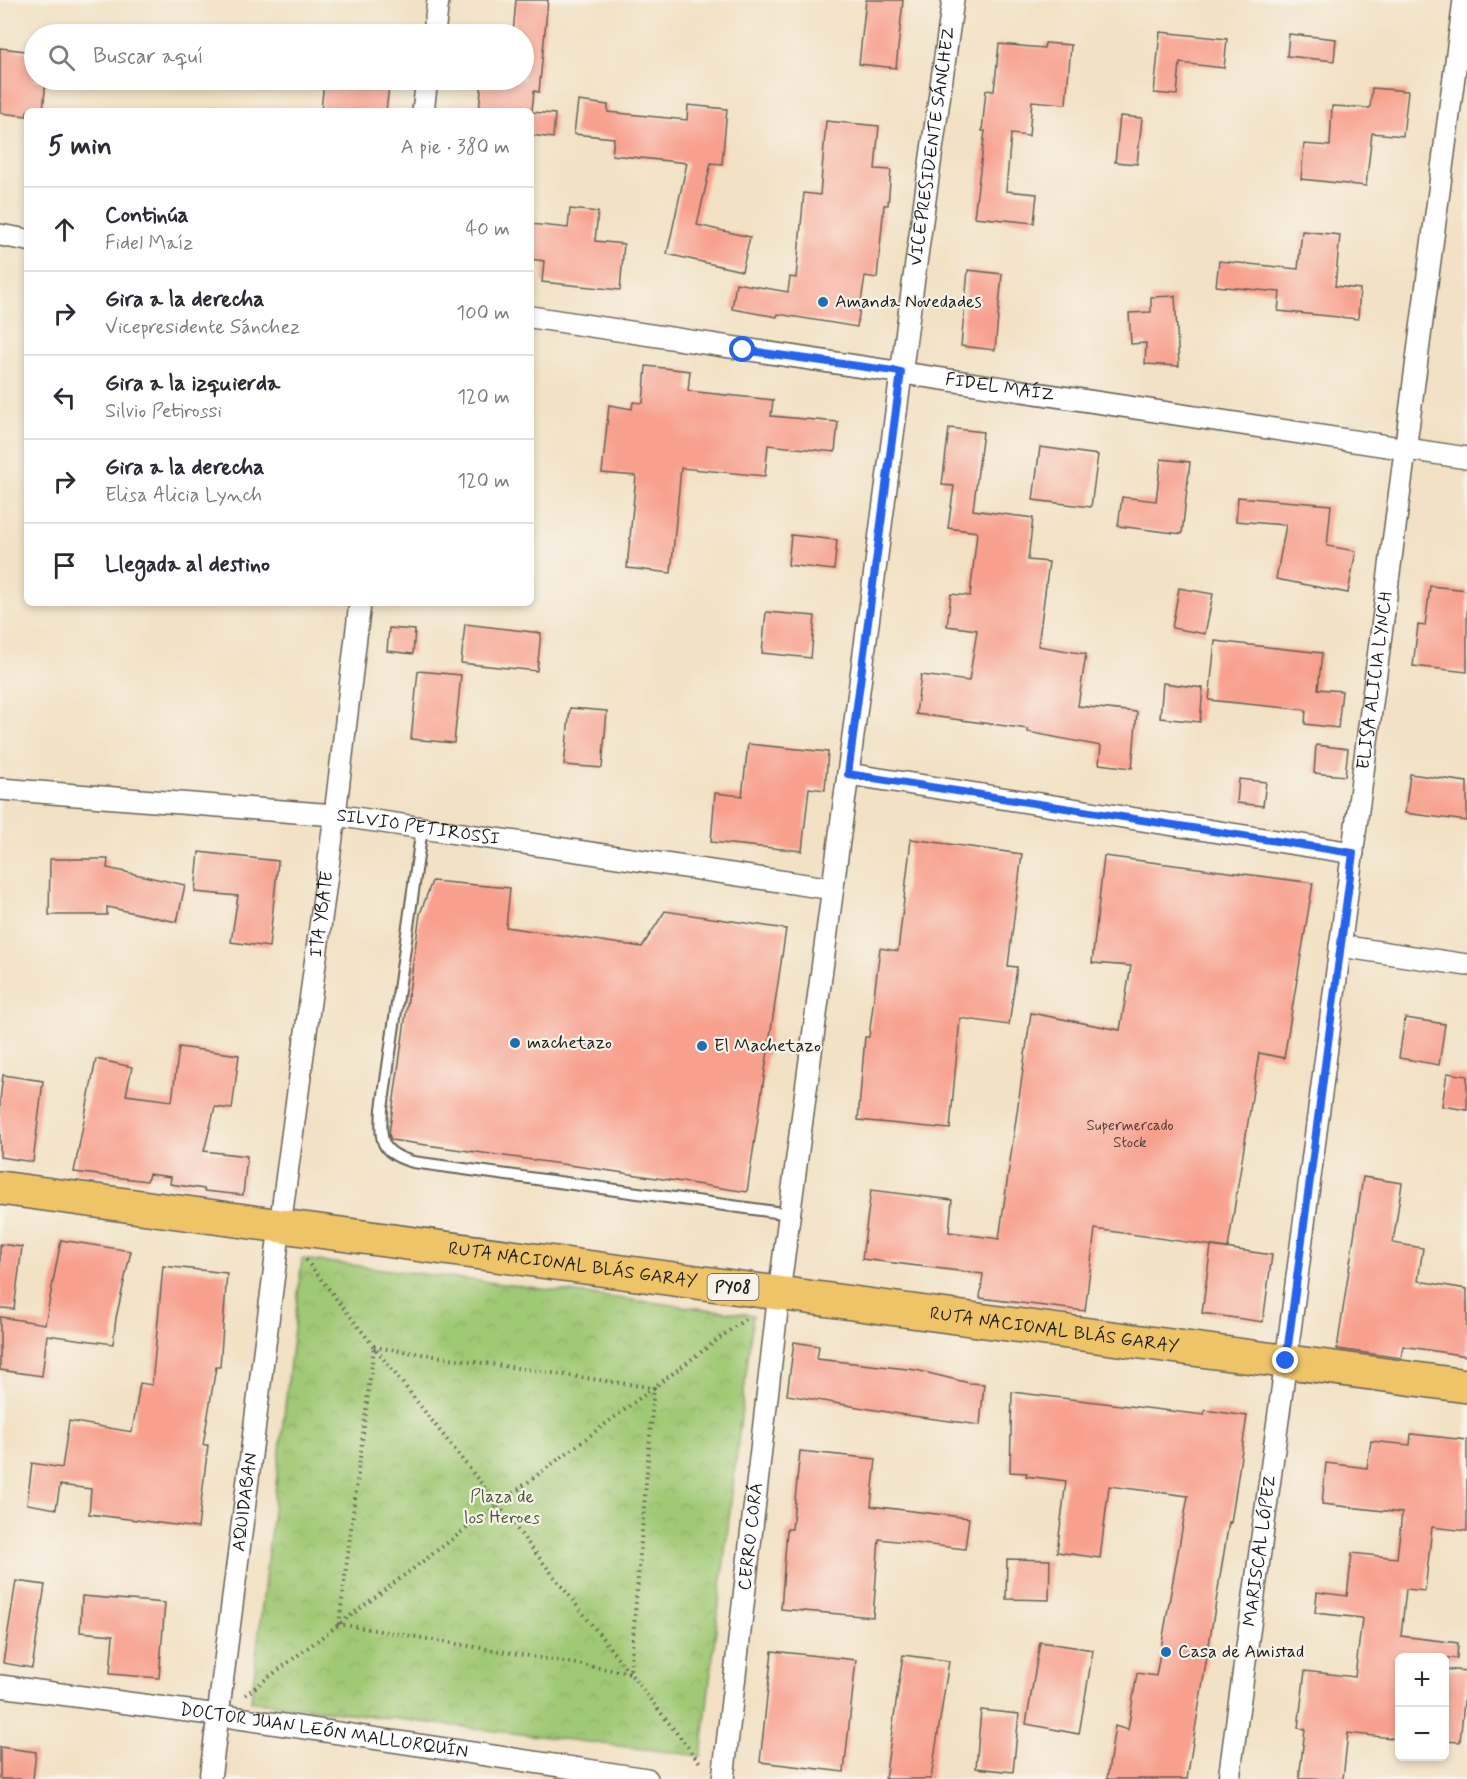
<!DOCTYPE html>
<html lang="es">
<meta charset="utf-8">
<style>
:root{--surface:#fff;--page:#f7f7f7;--text:#2b2b33;--muted:#7c7c81;--line:#e1e1e2}
body{margin:0;font-family:Mynerve,sans-serif;background:var(--page);color:var(--text)}
.controls{position:absolute;right:18px;bottom:18px;display:grid;overflow:hidden;border-radius:9px;box-shadow:0 3px 9px #0003}
.controls button{width:54px;height:54px;display:grid;place-items:center;padding:0;border:0;border-bottom:2px solid var(--line);background:var(--surface);color:var(--text);font:30px sans-serif}
.stop{position:absolute;width:18px;height:18px;margin:-14px;border:4px solid #2563eb;border-radius:50%;background:#fff}
.stop.end{background:#2563eb;border-color:#fff;box-shadow:0 2px 6px #0008}
.list{margin:0;padding:0;list-style:none}
h2{display:flex;justify-content:space-between;align-items:center;height:78px;margin:0;padding:0 24px;font-size:26px}
h2 small{font-size:20px;font-weight:400;color:var(--muted)}
.list li{display:grid;grid-template-columns:39px 1fr auto;gap:18px;align-items:center;box-sizing:border-box;height:84px;padding:0 24px;border-top:2px solid var(--line)}
.list b{display:block;font-size:22px;white-space:nowrap}
.list p{margin:0;font-size:20px;white-space:nowrap;color:var(--muted)}
.list em{font-size:20px;font-style:normal;color:var(--muted)}
.icon{flex:none;width:33px;height:33px;fill:none;stroke:currentColor;stroke-width:2;stroke-linecap:round;stroke-linejoin:round}
.map{position:relative;flex:none;width:1467px;height:1779px;overflow:hidden}
.search{position:absolute;background:var(--surface);box-shadow:0 3px 9px #0003;left:24px;top:24px;width:510px;height:66px;display:flex;align-items:center;gap:15px;box-sizing:border-box;padding:0 21px;border-radius:33px;color:var(--muted);font-size:22px}
.panel{position:absolute;background:var(--surface);box-shadow:0 3px 9px #0003;left:24px;top:108px;width:510px;height:498px;border-radius:9px}
.map>svg:first-child{display:block}
</style>
<div class="map">
<svg width="1467" height="1779" viewBox="0 0 1467 1779">
<defs>
<pattern id="park-crowns" width="20" height="18" patternUnits="userSpaceOnUse" patternTransform="scale(1.5)"><rect width="20" height="18" fill="#a0c975"/><path d="M2 6a3 3 0 1 1 6 0M12 15a3 3 0 1 1 6 0" fill="none" stroke="#89ac65"/></pattern>
</defs>
<rect width="100%" height="100%" fill="#f7f3e8"/>
<filter id="ink" filterUnits="userSpaceOnUse"><feTurbulence type="fractalNoise" baseFrequency=".0167" numOctaves="2"/><feDisplacementMap in="SourceGraphic" scale="12" xChannelSelector="R" yChannelSelector="G"/><feConvolveMatrix kernelMatrix="1 2 1 2 8 2 1 2 1" color-interpolation-filters="sRGB"/></filter>
<filter id="wash" filterUnits="userSpaceOnUse"><feTurbulence type="fractalNoise" baseFrequency=".008" numOctaves="4" result="noise"/><feDisplacementMap in="SourceGraphic" scale="24" xChannelSelector="R" yChannelSelector="G"/><feGaussianBlur stdDeviation="1.35" result="paint"/><feColorMatrix in="noise" values="0 0 0 0 0 0 0 0 0 0 0 0 0 0 0 0 0 1.4 0 .05"/><feComposite in="paint" operator="in"/></filter>
<g filter="url(#wash)">
<rect width="100%" height="100%" fill="#f2e1c4"/>
<path fill="url(#park-crowns)" stroke="#5e7248" stroke-width="1.5" d="M302,1259L753,1315L701,1756L251,1701Z"/>
<g id="blocks">
<path fill="#f8a08e" d="M516,0H548L539,92L534,91L532,111H479L482,80H524V34H513Z
M866,0H903L896,68L859,64Z
M1160,32L1227,39L1224,68L1180,63L1177,95L1154,93Z
M1289,34L1336,39L1334,61L1287,56Z
M1045,43L1071,45L1066,104L1032,101L1029,136L1011,134L1006,191L1037,194L1034,223L974,217L985,131H982L986,90L994,91L999,44L1044,48Z
M0,48L34,52V80H46L43,111H27V116L0,113Z
M324,81L389,87L386,111H321Z
M1372,88L1408,91L1403,136L1372,133L1366,186L1301,179L1304,144L1330,146L1332,106L1370,108Z
M578,101L608,105V112L687,120L688,105L727,109L722,164L711,163L697,225L750,237L742,271L667,254L687,163L612,155L614,138L574,134Z
M531,112L555,114L553,138L531,135Z
M1120,116L1142,118L1137,164L1115,162Z
M826,121L879,126L875,169L891,170L888,205H884L877,278L865,276L857,327L778,314L777,317L732,309L736,283L788,292L790,277L796,278L804,193L820,195Z
M570,209L598,212L595,241L624,244L620,290L542,282L544,261L531,259V224L568,228Z
M1302,231L1340,235L1335,286L1360,289L1358,319L1278,311L1280,292L1216,286L1219,261L1298,269Z
M968,270L1002,274L995,350L961,346Z
M1175,296L1179,366L1145,364L1146,343L1131,344L1129,313L1151,312V297Z
M646,366L690,371L688,391L773,400L771,416L838,422L835,452L768,445L765,476L681,468L671,573L627,568L636,476L602,473L609,405L632,409L633,402L643,403Z
M949,428L983,432L973,510L1033,518L1028,560L1049,562L1038,646L1086,654L1078,706L1137,712L1132,768L1099,764L1101,746L1028,732V729L916,714L921,675L969,681L977,630L947,626L951,594L970,596L977,532L948,528L954,486L942,485Z
M1040,447L1098,455L1091,507L1033,500Z
M1161,459L1190,462L1182,534L1118,526L1122,497L1156,501Z
M1238,497L1331,505L1327,546L1356,551L1348,593L1276,579L1286,525L1236,521Z
M791,535L837,540L834,570L788,565Z
M1430,586L1467,590V672L1413,666L1418,625L1425,626Z
M1179,588L1213,594L1205,634L1172,628Z
M766,612L815,616L811,658L762,653Z
M465,624L541,633L537,671L461,663Z
M389,628L415,630L413,654L387,651Z
M1215,641L1322,653L1318,689L1342,691L1338,728L1305,724L1306,710L1209,700Z
M418,671L461,675L454,743L411,739Z
M1163,683L1203,688L1200,722L1160,718Z
M570,708L607,711L602,768L564,765Z
M748,744L828,752L825,790L809,788L802,851L711,842L715,793L742,796Z
M1316,745L1348,749L1345,776L1314,773Z
M1410,774L1467,782V821L1405,813Z
M1239,779L1266,782L1263,806L1237,803Z
M911,839L1022,854L1008,966L1017,967L1009,1025L960,1018L950,1129L858,1120L865,1037H869L880,948L898,951Z
M199,852L278,861L269,947L231,942L238,896L195,892Z
M1104,856L1313,883L1284,1058L1259,1053L1228,1248L1095,1229L1085,1311L980,1298L983,1274L862,1259L871,1190L952,1200L949,1232L999,1239L1031,1013L1120,1030L1131,966L1092,963Z
M50,859H108L107,868L185,885L177,922L107,907V915H49Z
M432,881L510,888L506,927L642,947L665,911L786,929L747,1192L611,1171L391,1140L389,1134L420,914Z
M1405,1018L1445,1024L1439,1065L1399,1058Z
M179,1047L239,1055L232,1109L215,1107L204,1151L247,1156L243,1195L204,1191V1189L170,1184L171,1177L149,1174L147,1181L74,1172L96,1059L132,1067L126,1095L172,1101Z
M1447,1073L1467,1076V1110L1442,1106Z
M3,1075L43,1081L33,1162L0,1157V1100Z
M1363,1177L1402,1183L1393,1243L1423,1248L1418,1281L1467,1289V1356L1403,1346L1401,1358L1337,1349Z
M61,1240L131,1251L116,1318L113,1344L47,1335L42,1376L0,1370V1317L45,1324Z
M0,1244L22,1247L14,1309L0,1308Z
M1211,1246L1272,1255L1263,1322L1202,1313Z
M163,1266L227,1273L220,1367H216L203,1445H208L198,1528L89,1514L91,1489L60,1485L56,1509L27,1504L32,1463L62,1468L69,1421L132,1432L140,1383L152,1385Z
M794,1342L819,1346L817,1359L916,1370L969,1383L984,1384L980,1425L905,1415L787,1395Z
M1012,1392L1204,1415L1205,1410L1247,1416L1231,1523L1229,1522L1187,1779H1107L1115,1726L1128,1730L1137,1673L1156,1676L1188,1496L1109,1486L1100,1558L1057,1552L1066,1481L1026,1476L1027,1473L1010,1472Z
M1411,1434L1467,1440V1531L1432,1527L1425,1591L1406,1589L1401,1636L1458,1643L1457,1658H1400V1739L1348,1733L1343,1779H1299L1305,1729L1298,1728L1305,1671L1355,1677L1362,1618L1315,1613L1317,1592L1347,1596L1352,1553L1397,1558L1402,1513L1322,1504L1326,1463L1367,1468L1371,1441L1410,1445Z
M800,1451L876,1459L871,1506L969,1518L965,1549L879,1539L873,1617L781,1609L787,1529H792Z
M1007,1559L1050,1560L1049,1600L1006,1599Z
M16,1581L45,1585L32,1668L3,1663Z
M82,1596L165,1603L159,1678L110,1674L113,1635L80,1632Z
M1040,1642L1093,1650L1079,1734L1026,1724Z
M772,1651L856,1660L844,1772L760,1762Z
M903,1655L949,1661L931,1779H885Z
M1444,1669L1467,1671L1460,1742L1444,1741Z
M981,1710L1019,1714L1013,1772L976,1768Z
M0,1747L36,1752L33,1779H0Z"/>
</g>
</g>
<g filter="url(#ink)">
<use href="#blocks" fill-opacity="0" stroke="#676157" stroke-width="1.5"/>
<g fill="none" stroke-linecap="round" stroke-linejoin="round">
<g stroke="#676157" stroke-width="14">
<path id="service" d="M422,828L382,1109C380,1141 380,1153 413,1162L790,1214"/>
</g>
<g stroke="#676157" stroke-width="24">
<g id="minor">
<path d="M434,34L438,0"/>
<path d="M423,111L427,80"/>
<path d="M0,235L27,240"/>
<path id="s1" d="M531,317L1467,458"/>
<path d="M848,774L1353,853"/>
<path id="s2" d="M0,789L335,815L833,889"/>
<path d="M1340,946L1467,965"/>
<path id="s3" d="M0,1686L218,1715L647,1779"/>
<path id="s4" d="M210,1779L280,1226L335,815L360,603"/>
<path id="s5" d="M723,1779L779,1293L912,292L953,0"/>
<path id="s6" d="M1229,1779L1286,1361L1464,0"/>
</g>
</g>
<g stroke="#676157" stroke-width="36">
<g id="trunk">
<path id="s7" d="M0,1188L1467,1386"/>
</g>
</g>
<path stroke="#676157" stroke-width="4" stroke-dasharray="1.5 4.5" stroke-linecap="butt" d="M306,1260L701,1764
M374,1347L654,1388L630,1673L339,1624Z
M245,1695L745,1319"/>
<use href="#service" stroke="#fff" stroke-width="10"/>
<use href="#minor" stroke="#fff" stroke-width="21"/>
<use href="#trunk" stroke="#efc469" stroke-width="33"/>
</g>
</g>
<g fill="none" stroke-linecap="round" stroke-linejoin="round" filter="url(#ink)">
<path stroke="#2563eb" stroke-width="8" d="M743,350L901,372L848,774L1353,853L1286,1361"/>
</g>
<g fill="#1f6fb2" stroke="#f7f3e8" stroke-width="2">
<circle cx="823" cy="302" r="6"/>
<circle cx="515" cy="1043" r="6"/>
<circle cx="702" cy="1046" r="6"/>
<circle cx="1166" cy="1652" r="6"/>
</g>
<g text-anchor="middle" dominant-baseline="central" stroke-width="4.5" stroke-linejoin="round" paint-order="stroke">
<g font-size="15" fill="#533d38">
<text x="1130" y="1126">Supermercado<tspan x="1130" dy="17">Stock</tspan></text>
</g>
<rect fill="#f7f3e8" stroke="#5e5c59" stroke-width="1.5" x="707.5" y="1274" width="51" height="26" rx="4.5"/>
<g font-size="16" font-weight="bold" fill="#1c1c1c">
<text x="733" y="1287">PY08</text>
</g>
<g font-size="18" fill="#1c1c1c" stroke="#f7f3e8">
<text stroke="none"><textPath href="#s5" startOffset="1646">VICEPRESIDENTE SÁNCHEZ</textPath></text>
<text stroke="none"><textPath href="#s1" startOffset="474">FIDEL MAÍZ</textPath></text>
<text stroke="none"><textPath href="#s6" startOffset="1108">ELISA ALICIA LYNCH</textPath></text>
<text stroke="none"><textPath href="#s2" startOffset="420">SILVIO PETIROSSI</textPath></text>
<text stroke="none"><textPath href="#s4" startOffset="872">ITA YBATE</textPath></text>
<text stroke="none"><textPath href="#s7" startOffset="578">RUTA NACIONAL BLÁS GARAY</textPath></text>
<text stroke="none"><textPath href="#s7" startOffset="1064">RUTA NACIONAL BLÁS GARAY</textPath></text>
<text stroke="none"><textPath href="#s4" startOffset="279">AQUIDABAN</textPath></text>
<text stroke="none"><textPath href="#s5" startOffset="244">CERRO CORÁ</textPath></text>
<text stroke="none"><textPath href="#s6" startOffset="230">MARISCAL LÓPEZ</textPath></text>
<text stroke="none"><textPath href="#s3" startOffset="327">DOCTOR JUAN LEÓN MALLORQUÍN</textPath></text>
</g>
<g font-size="18" fill="#1c1c1c" stroke="#f7f3e8" text-anchor="start">
<text x="835" y="302">Amanda Novedades</text>
<text x="527" y="1043">machetazo</text>
<text x="714" y="1046">El Machetazo</text>
<text x="1178" y="1652">Casa de Amistad</text>
</g>
<g font-size="18" fill="#4a593b" stroke="#f7f3e8">
<text x="502" y="1497">Plaza de<tspan x="502" dy="21">los Heroes</tspan></text>
</g>
</g>
</svg>
<div class="controls">
<button>+</button>
<button>−</button>
</div>
<div class="stop" style="left:743px;top:350px"></div>
<div class="stop end" style="left:1286px;top:1361px"></div>
<div class="search"><svg class="icon" aria-label="search" viewBox="0 0 24 24"><circle cx="10" cy="10" r="6"/><path d="M15 15l6 6"/></svg>Buscar aquí</div>
<section class="panel">
<h2>5 min<small>A pie · 380 m</small></h2>
<ul class="list">
<li><svg class="icon" aria-label="ahead" viewBox="0 0 24 24"><path d="M12 20V5M6 11l6-6 6 6"/></svg><div><b>Continúa</b><p>Fidel Maíz</p></div><em>40 m</em></li>
<li><svg class="icon" aria-label="right" viewBox="0 0 24 24"><path d="M7 20v-9h11M14 6l5 5-5 5"/></svg><div><b>Gira a la derecha</b><p>Vicepresidente Sánchez</p></div><em>100 m</em></li>
<li><svg class="icon" aria-label="left" viewBox="0 0 24 24"><path d="M17 20v-9H6M10 6l-5 5 5 5"/></svg><div><b>Gira a la izquierda</b><p>Silvio Petirossi</p></div><em>120 m</em></li>
<li><svg class="icon" aria-label="right" viewBox="0 0 24 24"><path d="M7 20v-9h11M14 6l5 5-5 5"/></svg><div><b>Gira a la derecha</b><p>Elisa Alicia Lynch</p></div><em>120 m</em></li>
<li><svg class="icon" aria-label="arrive" viewBox="0 0 24 24"><path d="M6 21V4h12l-3 4 3 4H6"/></svg><div><b>Llegada al destino</b></div></li>
</ul>
</section>
</div>
